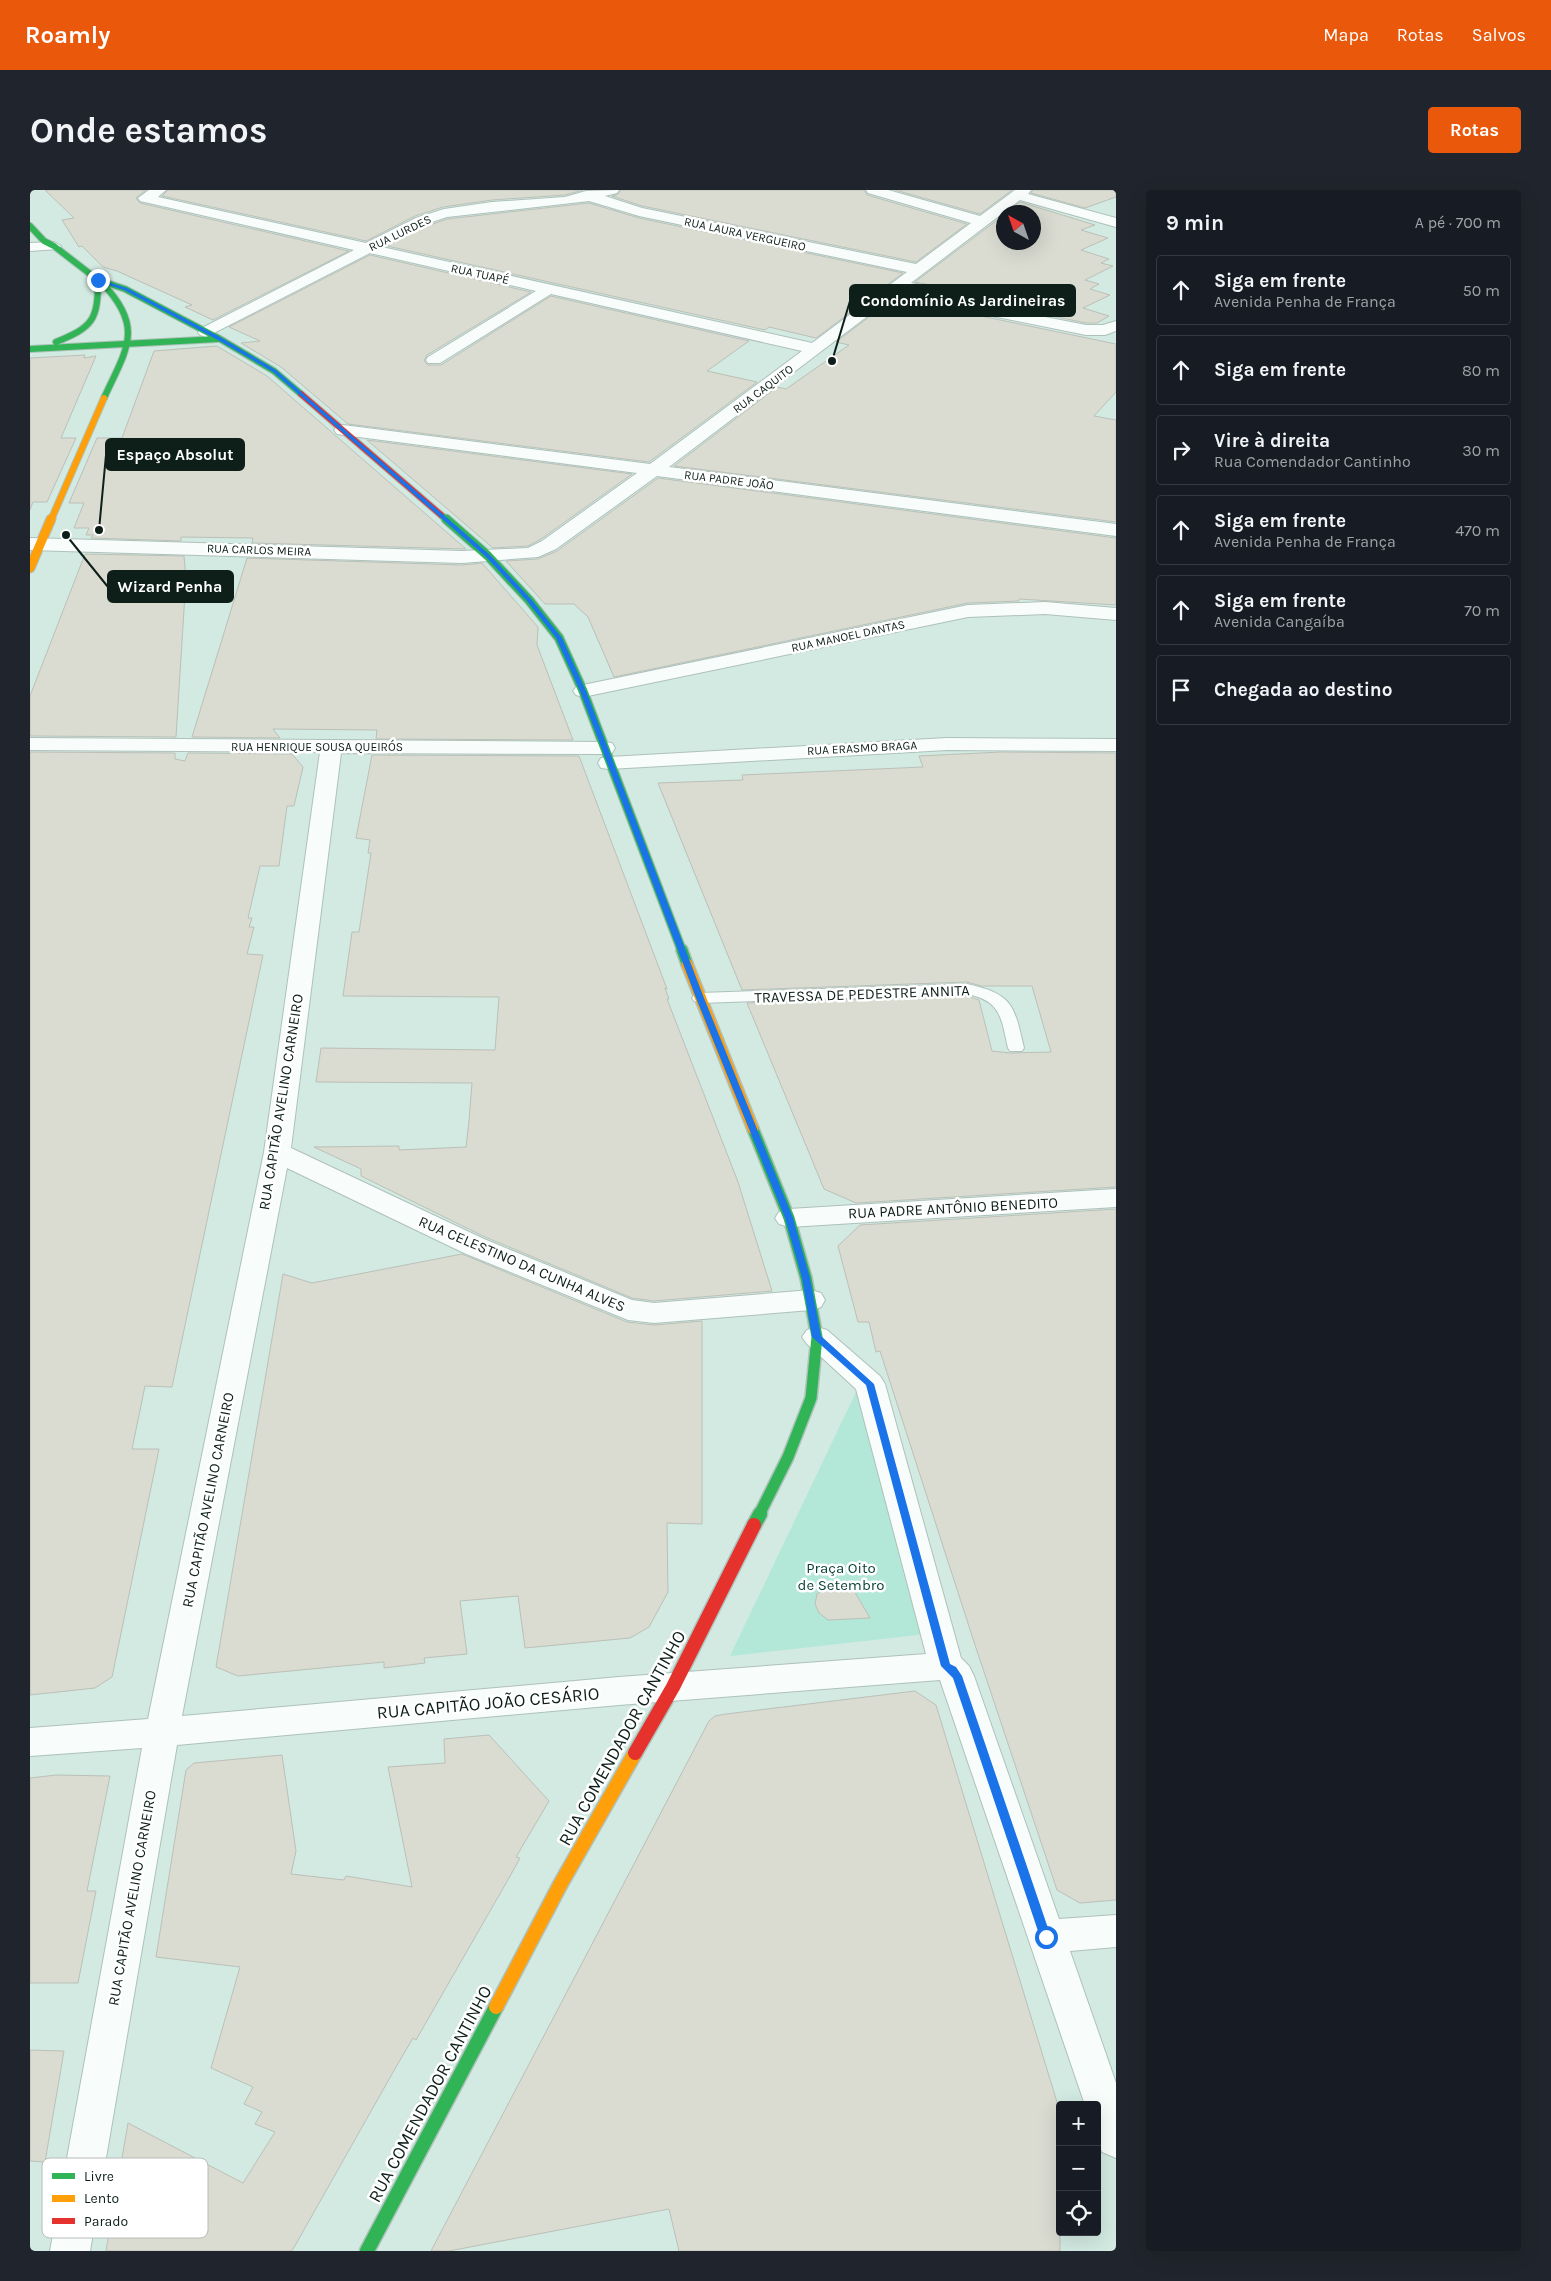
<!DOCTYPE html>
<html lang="pt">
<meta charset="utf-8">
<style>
:root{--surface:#171b24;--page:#20242c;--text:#f1f3f6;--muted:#9ea1a6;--line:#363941;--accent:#ea580c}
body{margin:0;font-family:Karla,sans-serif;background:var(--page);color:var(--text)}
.controls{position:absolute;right:15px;bottom:15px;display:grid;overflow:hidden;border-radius:5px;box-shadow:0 5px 20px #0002}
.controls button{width:45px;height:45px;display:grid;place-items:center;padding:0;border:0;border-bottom:1px solid var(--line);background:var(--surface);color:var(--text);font:25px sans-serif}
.compass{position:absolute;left:966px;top:15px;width:45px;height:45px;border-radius:50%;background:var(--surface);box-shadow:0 5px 20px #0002;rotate:320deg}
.stop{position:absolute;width:15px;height:15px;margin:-11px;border:4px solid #1a73e8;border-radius:50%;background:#fff}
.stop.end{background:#1a73e8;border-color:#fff;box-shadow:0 1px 5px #0008}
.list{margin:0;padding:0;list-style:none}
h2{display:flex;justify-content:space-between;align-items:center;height:65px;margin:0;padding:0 20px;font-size:21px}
h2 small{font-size:16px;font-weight:400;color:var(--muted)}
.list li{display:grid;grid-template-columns:32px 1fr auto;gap:15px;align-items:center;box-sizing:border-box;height:70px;margin:0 10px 10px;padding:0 10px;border:1px solid var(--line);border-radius:5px}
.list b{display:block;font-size:19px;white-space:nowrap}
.list p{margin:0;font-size:16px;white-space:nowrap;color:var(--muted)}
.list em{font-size:16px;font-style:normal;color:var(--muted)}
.icon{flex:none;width:28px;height:28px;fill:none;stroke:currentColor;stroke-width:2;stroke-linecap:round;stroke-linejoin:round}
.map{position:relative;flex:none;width:1086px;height:2061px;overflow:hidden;border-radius:5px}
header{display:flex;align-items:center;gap:30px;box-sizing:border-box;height:70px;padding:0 25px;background:var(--accent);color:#fff}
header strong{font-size:24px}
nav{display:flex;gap:28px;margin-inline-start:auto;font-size:18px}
.intro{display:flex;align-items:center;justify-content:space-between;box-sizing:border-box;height:120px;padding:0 30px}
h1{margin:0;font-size:35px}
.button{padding:12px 22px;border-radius:5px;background:var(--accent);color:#fff;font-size:18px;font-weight:700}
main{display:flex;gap:30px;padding:0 30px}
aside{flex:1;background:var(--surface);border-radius:5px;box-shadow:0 5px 20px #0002}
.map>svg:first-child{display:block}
</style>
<header>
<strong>Roamly</strong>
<nav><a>Mapa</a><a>Rotas</a><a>Salvos</a></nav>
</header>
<div class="intro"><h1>Onde estamos</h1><a class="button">Rotas</a></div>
<main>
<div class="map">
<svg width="1086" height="2061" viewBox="0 0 1086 2061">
<rect width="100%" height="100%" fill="#d2eae2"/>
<path fill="#b3e7d7" d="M828,1198L897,1444L700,1466Z"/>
<path fill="#dadbd1" stroke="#bbc0b8" d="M15,0H116L106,8L110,13L319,61L183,130L155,117L162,115L87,81L73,77L52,56L49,57L32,30L44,28Z
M138,0H553L535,5L462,10L413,17L385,26L336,51L132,6Z
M591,0H834L837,5L937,34L886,72L612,16L582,6L587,5Z
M865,0H982L950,24Z
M1003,0H1086V7L1055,18L1001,3Z
M990,12L1065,35L1051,40L1078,48L1051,60L1079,69L1071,73L1083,76L1055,90L1069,94L1060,99L1080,105L1053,118L1079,126L1067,133H1056L1022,126L1026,122L1019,118L885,92L974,25V52H1004V22H977Z
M559,13L609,28L873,83L786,148L739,137L735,140L357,56L397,36L417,29Z
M340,65L501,102L397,165L394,171L398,175H411L521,106L719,151L677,181L727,192L619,272L318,234L251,177L211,153L230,151L199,137Z
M864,108L1086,154V202L1064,226L1086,230V332L644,276L747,197L756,199L819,155L806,152Z
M187,156L237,186L436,359L222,353L223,348L151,347V351L61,348L63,345H56L59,338H44L54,313H39L67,248H92L124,161Z
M55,165L54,168L66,166L31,248H46L17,312H3L0,320V168Z
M337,250L602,284L511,349L498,356L463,358Z
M628,288L1086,348V415L989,409V411L938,413L584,487L558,427L544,414H515L476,371L508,369L527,361Z
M55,364L154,366L156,388L146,547L0,546V506Z
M217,368L432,375L452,373L508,437L507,455L543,550L346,549L347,540L243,539L250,548L162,547Z
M0,562L145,563V569L155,571L158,563L262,564L273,577L264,616H257L249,676H230L218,728H222L219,737H224L217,764L233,765L142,1197L115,1196L102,1259H129L82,1487L65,1498L0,1505Z
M971,562L1086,563V997L826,1013L794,999L717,813L937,806L949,810L962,861L980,863L1021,862L1002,796H951L937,792L712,800L628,593L713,590L712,585L893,577L889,566Z
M342,565L549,566L637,799L635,798L639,809H637L708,992L742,1101L624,1111L602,1108L455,1047L331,986V979L284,957L369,956V960L436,957L439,931L442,893L286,892L291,858L465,860L469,807L313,806L322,742H329L341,663H338L340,650L326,648Z
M1086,1019V1710L1050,1713L1027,1700L944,1452L850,1161L846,1162L839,1132H828L808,1056L830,1035Z
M432,1064L597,1132L624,1135L672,1131V1334L637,1333L638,1402L619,1437L600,1448L495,1458L488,1406L430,1411L437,1464L394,1468L395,1473L354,1478V1472L208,1486L186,1477L253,1084L282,1093Z
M808,1396L823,1399L840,1428L798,1430L789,1423L785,1414L787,1404L796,1398Z
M885,1501L906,1515L1030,1922V2061H649L639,2019L419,2061H401L679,1531L685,1526L696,1524Z
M459,1545L519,1611L486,1667L490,1668L479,1688L386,1850L383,1848L366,1877L262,2061H76L98,1933L213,1993L245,1942L225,1934L232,1922L214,1914L223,1897L181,1878L210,1777L126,1767L156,1580L164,1573L252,1565L266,1661L261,1684L314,1690L316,1686L382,1697L358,1577L415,1573L414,1549Z
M26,1585L80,1586L57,1701H66L48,1793H0V1588Z
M0,1860L34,1861L15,1972L0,1971Z"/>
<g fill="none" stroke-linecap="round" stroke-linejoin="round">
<g stroke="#aec1bb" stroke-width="2">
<path id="lane" d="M871,91L1019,120L1024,123L1019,126L868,96L866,94Z
M937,794C983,804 984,815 994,858L992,861H980L978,858C971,827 971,811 937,804L670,813L664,811L662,808L664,805L670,803Z"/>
</g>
<g stroke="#aec1bb" stroke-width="2">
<path id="street" d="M119,0H136L128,7L336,53L386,28L414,19L462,12L535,7L556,1L589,0L587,3L575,6L612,18L886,74L941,33L838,3L836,0H858L950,26L985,0H1001L998,4L1086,28V37L990,10L873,99L1056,135H1073L1086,131V141L1075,145H1056L864,106L639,277L1086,334V346L627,286L526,359L508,367L432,373L0,360V348L432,361L498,358L512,351L607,283L313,245L307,244L304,240L307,236L313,235L620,274L772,161L521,104L410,173H398L396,170L398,167L506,101L340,63L176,147L170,145L168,142L170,139L324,60L110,11L108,8ZM559,11L609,26L877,82L782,153L352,57L396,34L417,27Z
M24,52L31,56L29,59L0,61V53Z
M1015,412L1086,418V430L1015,424L938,427L553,507L546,505L543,501L546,497L553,495L938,415Z
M0,548L574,552L582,553L585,558L582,563L574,564L311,563L261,958L454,1049L602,1110L624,1113L781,1100L791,1103L795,1110L791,1117L781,1120L624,1133L598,1130L434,1063L257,978L152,1526L589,1487L896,1464L826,1199L777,1154L772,1147L777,1140L787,1137L797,1140L850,1186L855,1194L931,1468L939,1476L944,1486L1029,1729L1086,1725V1757L1040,1761L1086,1893V1968L1072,1962L1067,1951V1915H1055L910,1490L589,1515L147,1555L60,2061H20L112,1558L0,1566V1538L118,1529L234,962L290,562L0,560Z
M917,548L1086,549V561L917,560L579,579L571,578L568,573L571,568L579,567Z
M1086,999V1017L759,1037L749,1034L745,1028L749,1022L759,1019Z"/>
</g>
<g stroke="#aec1bb" stroke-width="8">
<path id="fast-far3" d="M0,36L14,51L24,56L68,90L95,99L190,149L244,181L271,204
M73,94C115,138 96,160 74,208
M26,152C63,137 68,130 68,90
M0,159L188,149
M411,325L417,330"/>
</g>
<g stroke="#aec1bb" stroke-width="11">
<path id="fast-far2" d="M416,329L458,366L499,410L529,448L553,501L652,761"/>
</g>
<g stroke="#aec1bb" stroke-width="14">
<path id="fast-far1" d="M652,760L657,774
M723,939L759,1028L776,1088L787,1147L781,1208L758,1267L729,1325"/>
</g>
<g stroke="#aec1bb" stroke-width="17">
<path id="fast" d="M724,1335L730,1324
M337,2061L466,1817"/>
</g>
<g stroke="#aec1bb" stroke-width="8">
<path id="slow-far3" d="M21,330L74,208"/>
</g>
<g stroke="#aec1bb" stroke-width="11">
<path id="slow-far2" d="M0,378L21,329"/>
</g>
<g stroke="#aec1bb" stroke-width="14">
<path id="slow-far1" d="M657,774L723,939"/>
</g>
<g stroke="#aec1bb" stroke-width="17">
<path id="slow" d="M466,1817L530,1695L605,1563"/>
</g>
<g stroke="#aec1bb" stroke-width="8">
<path id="jam-far1" d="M271,204L411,325"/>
</g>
<g stroke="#aec1bb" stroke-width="17">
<path id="jam" d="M605,1563L643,1497L724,1335"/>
</g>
<use href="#lane" fill="#f8fcfb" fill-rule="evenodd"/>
<use href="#street" fill="#f8fcfb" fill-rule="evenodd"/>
<use href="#fast-far3" stroke="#30b455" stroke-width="6"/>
<use href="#fast-far2" stroke="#30b455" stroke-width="9"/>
<use href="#fast-far1" stroke="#30b455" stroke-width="11"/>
<use href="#fast" stroke="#30b455" stroke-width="14"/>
<use href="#slow-far3" stroke="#ff9f0a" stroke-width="6"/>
<use href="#slow-far2" stroke="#ff9f0a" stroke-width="9"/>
<use href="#slow-far1" stroke="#ff9f0a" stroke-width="11"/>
<use href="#slow" stroke="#ff9f0a" stroke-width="14"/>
<use href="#jam-far1" stroke="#e5322d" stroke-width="6"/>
<use href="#jam" stroke="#e5322d" stroke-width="14"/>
</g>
<path fill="#1a73e8" d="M68,89L97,98L192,148L246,180L460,365L501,409L532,448L556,501L674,808L763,1028L780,1088L791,1146L844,1194L920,1474L926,1477L932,1486L1021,1747L1019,1750H1012L1010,1747L923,1488L911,1476L836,1195L782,1147L772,1088L755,1028L666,808L550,501L526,448L497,411L456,367L243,182L188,150L94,100L66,91Z"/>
<g text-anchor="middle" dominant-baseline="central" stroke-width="5" stroke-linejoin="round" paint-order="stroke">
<g font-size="12" fill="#0e1f1a" stroke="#fff">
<text transform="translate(370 43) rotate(-26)">RUA LURDES</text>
<text transform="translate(715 44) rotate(12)">RUA LAURA VERGUEIRO</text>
<text transform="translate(450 84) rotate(12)">RUA TUAPÉ</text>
<text transform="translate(733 199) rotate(-37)">RUA CAQUITO</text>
<text transform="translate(699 290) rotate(7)">RUA PADRE JOÃO</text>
<text transform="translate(229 360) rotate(2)">RUA CARLOS MEIRA</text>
<text transform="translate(818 446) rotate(-12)">RUA MANOEL DANTAS</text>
<text x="287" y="557">RUA HENRIQUE SOUSA QUEIRÓS</text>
<text transform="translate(832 558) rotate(-3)">RUA ERASMO BRAGA</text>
</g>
<g font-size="15" fill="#0e1f1a" stroke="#fff">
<text transform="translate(832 804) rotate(-2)">TRAVESSA DE PEDESTRE ANNITA</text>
<text transform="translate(251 912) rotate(-81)">RUA CAPITÃO AVELINO CARNEIRO</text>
<text transform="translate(923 1018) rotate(-3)">RUA PADRE ANTÔNIO BENEDITO</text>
<text transform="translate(492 1074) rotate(23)">RUA CELESTINO DA CUNHA ALVES</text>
<text transform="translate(178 1310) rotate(-79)">RUA CAPITÃO AVELINO CARNEIRO</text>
<text transform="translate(102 1708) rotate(-80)">RUA CAPITÃO AVELINO CARNEIRO</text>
</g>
<g font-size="15" fill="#043f33" stroke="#fff">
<text x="811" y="1378">Praça Oito<tspan x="811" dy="17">de Setembro</tspan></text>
</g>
<g font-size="18" fill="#0e1f1a" stroke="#fff">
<text transform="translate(458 1513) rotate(-5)">RUA CAPITÃO JOÃO CESÁRIO</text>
<text transform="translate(592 1548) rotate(-61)">RUA COMENDADOR CANTINHO</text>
<text transform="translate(400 1904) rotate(-62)">RUA COMENDADOR CANTINHO</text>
</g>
</g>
<rect x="12" y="1968" width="166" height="80" rx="8" fill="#fff" stroke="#b7bcba" stroke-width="1"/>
<rect x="22" y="1983" width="23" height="6" fill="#30b455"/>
<rect x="22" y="2005" width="23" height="7" fill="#ff9f0a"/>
<rect x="22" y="2028" width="23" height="6" fill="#e5322d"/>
<g font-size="14" fill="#0e1f1a">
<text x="54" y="1991">Livre</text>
<text x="54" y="2013">Lento</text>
<text x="54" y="2036">Parado</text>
</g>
<path fill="none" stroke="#0e1f1a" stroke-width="2" d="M802 171L820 111M69 340L76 265M36 345L78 397"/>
<g fill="#0e1f1a" stroke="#fff" stroke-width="2">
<circle cx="802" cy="171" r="5"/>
<circle cx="69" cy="340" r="5"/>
<circle cx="36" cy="345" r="5"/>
</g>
<g fill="#0e1f1a" stroke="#0e1f1a" stroke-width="2">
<rect x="820" y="95" width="225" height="31" rx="5"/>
<rect x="76" y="249" width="138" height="31" rx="5"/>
<rect x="78" y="381" width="125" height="31" rx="5"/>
</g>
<g font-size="16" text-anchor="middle" font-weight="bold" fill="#fff">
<text x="933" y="116">Condomínio As Jardineiras</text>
<text x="145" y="270">Espaço Absolut</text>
<text x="140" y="402">Wizard Penha</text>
</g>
</svg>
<div class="controls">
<button>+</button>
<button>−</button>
<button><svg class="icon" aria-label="locate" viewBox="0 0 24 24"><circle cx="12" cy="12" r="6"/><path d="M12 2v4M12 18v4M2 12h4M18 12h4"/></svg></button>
</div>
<svg class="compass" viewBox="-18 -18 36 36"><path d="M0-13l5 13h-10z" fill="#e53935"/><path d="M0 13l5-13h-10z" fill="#9ea1a6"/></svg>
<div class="stop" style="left:1016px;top:1747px"></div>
<div class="stop end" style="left:68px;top:90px"></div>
</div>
<aside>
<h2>9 min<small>A pé · 700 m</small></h2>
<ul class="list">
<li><svg class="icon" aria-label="ahead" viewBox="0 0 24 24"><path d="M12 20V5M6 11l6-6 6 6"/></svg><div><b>Siga em frente</b><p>Avenida Penha de França</p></div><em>50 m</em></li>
<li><svg class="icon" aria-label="ahead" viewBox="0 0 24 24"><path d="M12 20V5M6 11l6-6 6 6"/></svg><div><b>Siga em frente</b></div><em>80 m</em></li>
<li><svg class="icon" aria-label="right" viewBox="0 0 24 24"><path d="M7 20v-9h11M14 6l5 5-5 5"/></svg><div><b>Vire à direita</b><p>Rua Comendador Cantinho</p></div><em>30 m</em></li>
<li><svg class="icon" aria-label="ahead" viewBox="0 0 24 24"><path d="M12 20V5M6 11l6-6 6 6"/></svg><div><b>Siga em frente</b><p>Avenida Penha de França</p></div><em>470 m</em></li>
<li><svg class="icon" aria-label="ahead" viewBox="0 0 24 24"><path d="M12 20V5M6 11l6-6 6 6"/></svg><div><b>Siga em frente</b><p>Avenida Cangaíba</p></div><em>70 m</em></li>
<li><svg class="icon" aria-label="arrive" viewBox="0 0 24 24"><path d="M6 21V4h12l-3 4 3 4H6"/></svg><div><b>Chegada ao destino</b></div></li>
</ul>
</aside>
</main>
